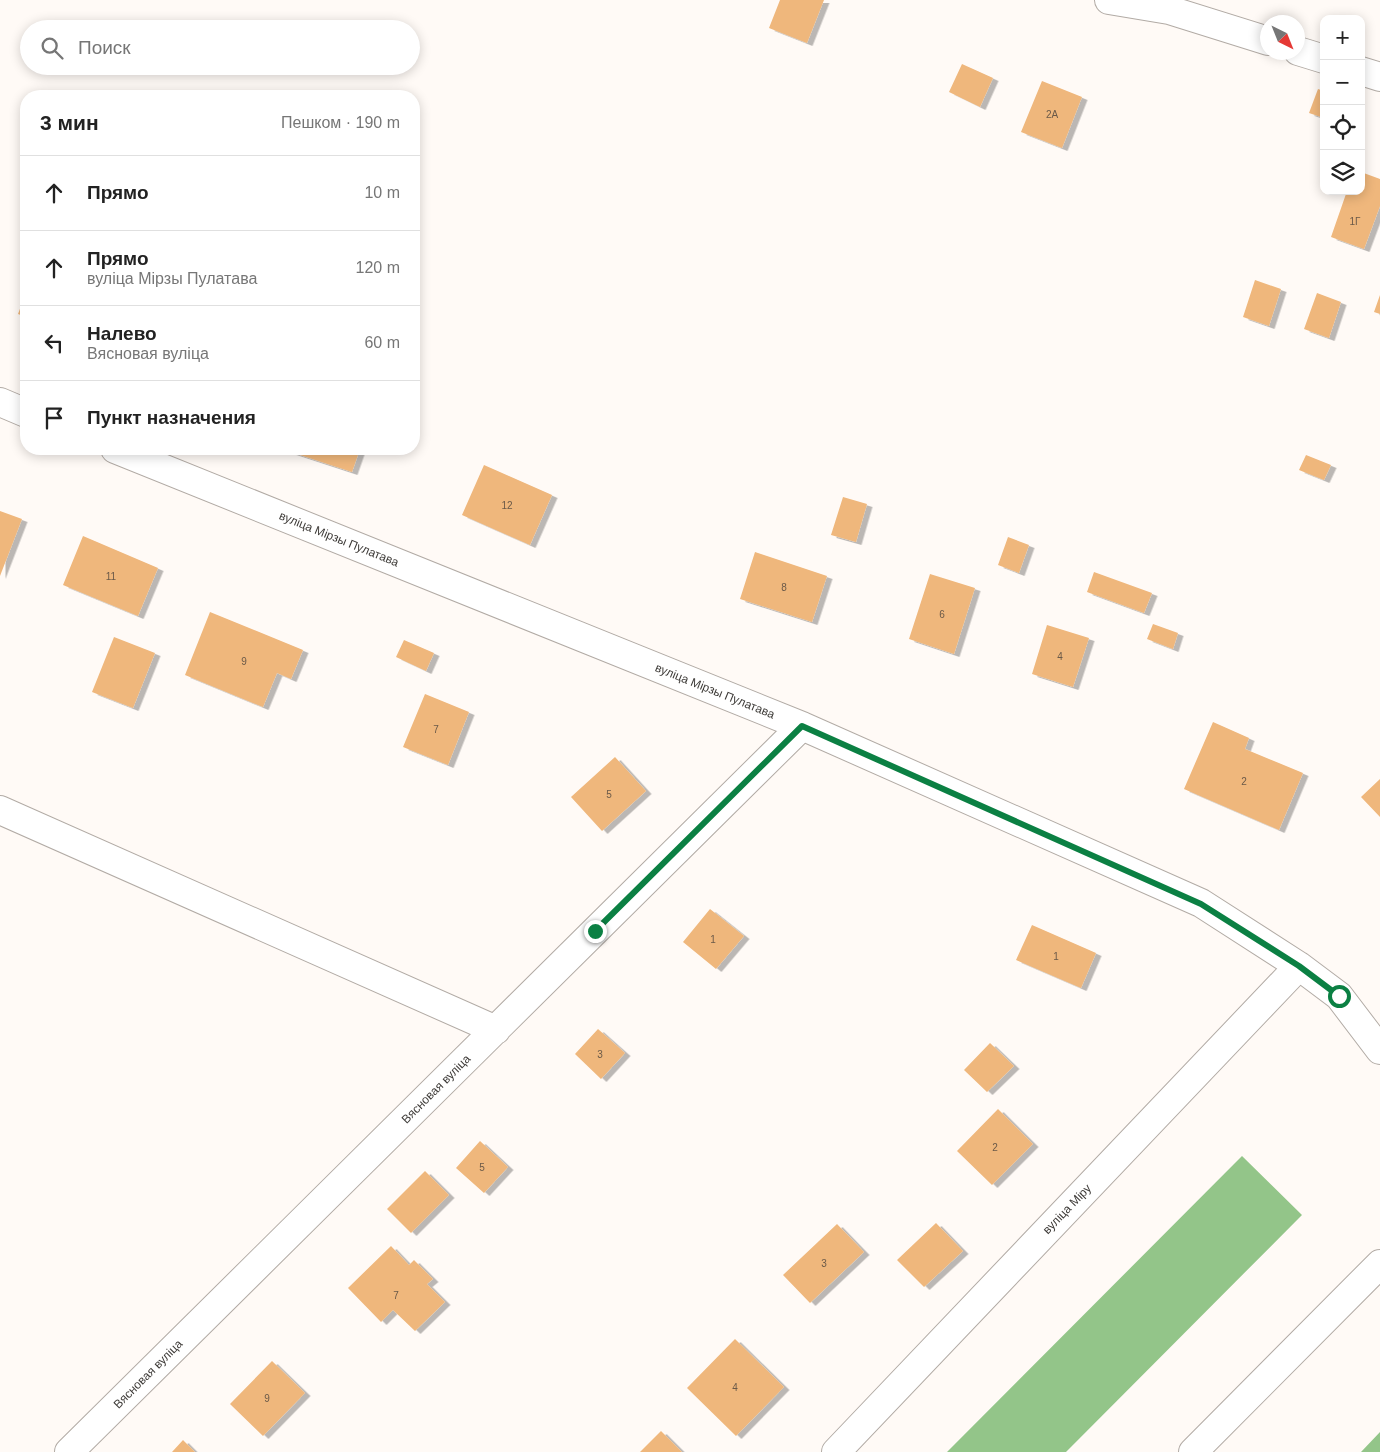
<!DOCTYPE html>
<html lang="ru">
<meta charset="utf-8">
<style>
:root{--surface:#fff;--page:#f6f6f6;--text:#222;--muted:#767676;--line:#e0e0e0}
body{margin:0;font-family:Helvetica,sans-serif;background:var(--page);color:var(--text)}
.controls{position:absolute;right:15px;top:15px;display:grid;overflow:hidden;border-radius:10px;box-shadow:0 2px 12px #0003}
.controls button{width:45px;height:45px;display:grid;place-items:center;padding:0;border:0;border-bottom:1px solid var(--line);background:var(--surface);color:var(--text);font:25px sans-serif}
.compass{position:absolute;left:1260px;top:15px;width:45px;height:45px;border-radius:50%;background:var(--surface);box-shadow:0 2px 12px #0003;rotate:137deg}
.stop{position:absolute;width:15px;height:15px;margin:-11px;border:4px solid #0b8043;border-radius:50%;background:#fff}
.stop.end{background:#0b8043;border-color:#fff;box-shadow:0 1px 5px #0008}
.list{margin:0;padding:0;list-style:none}
h2{display:flex;justify-content:space-between;align-items:center;height:65px;margin:0;padding:0 20px;font-size:21px}
h2 small{font-size:16px;font-weight:400;color:var(--muted)}
.list li{display:grid;grid-template-columns:32px 1fr auto;gap:15px;align-items:center;box-sizing:border-box;height:75px;padding:0 20px;border-top:1px solid var(--line)}
.list b{display:block;font-size:19px;white-space:nowrap}
.list p{margin:0;font-size:16px;white-space:nowrap;color:var(--muted)}
.list em{font-size:16px;font-style:normal;color:var(--muted)}
.icon{flex:none;width:28px;height:28px;fill:none;stroke:currentColor;stroke-width:2;stroke-linecap:round;stroke-linejoin:round}
.map{position:relative;flex:none;width:1380px;height:1452px;overflow:hidden}
.search{position:absolute;background:var(--surface);box-shadow:0 2px 12px #0003;left:20px;top:20px;width:400px;height:55px;display:flex;align-items:center;gap:12px;box-sizing:border-box;padding:0 18px;border-radius:28px;color:var(--muted);font-size:19px}
.panel{position:absolute;background:var(--surface);box-shadow:0 2px 12px #0003;left:20px;top:90px;width:400px;height:365px;border-radius:20px}
.map>svg:first-child{display:block}
</style>
<div class="map">
<svg width="1380" height="1452" viewBox="0 0 1380 1452">
<defs>
<filter id="shadow"><feDropShadow dx="5.5" dy="3" stdDeviation="0" flood-color="#0004"/></filter>
</defs>
<rect width="100%" height="100%" fill="#fffaf6"/>
<path fill="#93c589" d="M1242,1156L1302,1215L1066,1452H947Z
M1380,1432V1452H1361Z"/>
<path fill="#efb77c" filter="url(#shadow)" d="M780,0H824L807,43L769,28Z
M962,64L993,78L980,107L949,92Z
M1042,81L1082,97L1062,148L1021,132Z
M1318,89L1324,91V118L1309,113Z
M1361,172L1380,179V206L1364,249L1331,237L1347,191H1361Z
M1255,280L1281,289L1269,326L1243,317Z
M26,293V317L18,314Z
M1317,293L1341,302L1329,338L1304,329Z
M1380,295V314L1374,312Z
M288,449H360L352,472L288,451Z
M1306,455L1331,465L1324,480L1299,470Z
M484,465L552,495L530,545L462,515Z
M843,497L867,504L856,542L831,535Z
M0,511L22,519L0,576Z
M83,536L158,568L138,616L63,585Z
M1008,537L1029,545L1019,573L998,565Z
M755,552L827,576L812,622L740,599Z
M1094,572L1152,593L1144,613L1087,592Z
M930,574L975,588L954,654L909,639Z
M210,612L303,650L291,679L277,673L263,707L185,675Z
M1153,624L1178,633L1173,649L1147,639Z
M1047,625L1089,638L1073,687L1032,674Z
M114,637L155,653L133,708L92,692Z
M404,640L434,653L426,671L396,657Z
M425,694L469,712L448,765L403,747Z
M1213,722L1249,738L1245,749L1303,773L1279,830L1184,789Z
M615,757L646,791L602,831L571,797Z
M1380,779V817L1361,797Z
M710,909L744,936L716,969L683,942Z
M1032,925L1096,953L1081,988L1016,960Z
M598,1029L625,1053L601,1079L575,1054Z
M990,1043L1014,1066L987,1092L964,1070Z
M998,1109L1033,1144L992,1185L957,1151Z
M480,1141L508,1167L484,1193L456,1168Z
M425,1171L449,1195L411,1233L387,1209Z
M936,1223L963,1251L924,1287L897,1260Z
M837,1224L864,1252L810,1303L783,1275Z
M391,1246L409,1265L414,1260L433,1279L427,1284L445,1302L415,1331L393,1310L381,1322L348,1288Z
M735,1339L784,1387L736,1436L687,1388Z
M272,1361L305,1393L263,1436L230,1404Z
M661,1431L682,1452H640Z
M183,1440L195,1452H172Z"/>
<g fill="none" stroke-linecap="round" stroke-linejoin="round">
<g stroke="#b2aba5" stroke-width="30">
<path id="minor" d="M1109,0L1169,10L1268,41
M1298,51L1324,59
M1361,71L1380,77
M0,402L26,413
M115,449L802,726L1201,903L1299,966L1339,996L1380,1050
M0,810L496,1030
M69,1452L802,726
M836,1452L1299,966"/>
</g>
<g stroke="#b2aba5" stroke-width="30">
<path id="major" d="M1193,1452L1380,1264"/>
</g>
<use href="#minor" stroke="#fff" stroke-width="28"/>
<use href="#major" stroke="#fff" stroke-width="28"/>
</g>
<g fill="none" stroke-linecap="round" stroke-linejoin="round">
<path stroke="#0b8043" stroke-width="6" d="M595,931L802,726L1201,904L1299,966L1339,996"/>
</g>
<g text-anchor="middle" dominant-baseline="central" stroke-width="4" stroke-linejoin="round" paint-order="stroke">
<g font-size="10" fill="#6a5948">
<text x="1052" y="114">2А</text>
<text x="1355" y="221">1Г</text>
<text x="507" y="505">12</text>
<text x="111" y="576">11</text>
<text x="784" y="587">8</text>
<text x="942" y="614">6</text>
<text x="1060" y="656">4</text>
<text x="244" y="661">9</text>
<text x="436" y="729">7</text>
<text x="1244" y="781">2</text>
<text x="609" y="794">5</text>
<text x="713" y="939">1</text>
<text x="1056" y="956">1</text>
<text x="600" y="1054">3</text>
<text x="995" y="1147">2</text>
<text x="482" y="1167">5</text>
<text x="824" y="1263">3</text>
<text x="396" y="1295">7</text>
<text x="735" y="1387">4</text>
<text x="267" y="1398">9</text>
</g>
<g font-size="12" fill="#3d3a37" stroke="#fff">
<text transform="translate(339 539) rotate(22)">вуліца Мірзы Пулатава</text>
<text transform="translate(715 691) rotate(22)">вуліца Мірзы Пулатава</text>
<text transform="translate(436 1089) rotate(-45)">Вясновая вуліца</text>
<text transform="translate(1067 1209) rotate(-46)">вуліца Міру</text>
<text transform="translate(148 1374) rotate(-45)">Вясновая вуліца</text>
</g>
</g>
</svg>
<div class="controls">
<button>+</button>
<button>−</button>
<button><svg class="icon" aria-label="locate" viewBox="0 0 24 24"><circle cx="12" cy="12" r="6"/><path d="M12 2v4M12 18v4M2 12h4M18 12h4"/></svg></button>
<button><svg class="icon" aria-label="layers" viewBox="0 0 24 24"><path d="M12 4l9 5-9 5-9-5zM3 14l9 5 9-5"/></svg></button>
</div>
<svg class="compass" viewBox="-18 -18 36 36"><path d="M0-13l5 13h-10z" fill="#e53935"/><path d="M0 13l5-13h-10z" fill="#767676"/></svg>
<div class="stop" style="left:1339px;top:996px"></div>
<div class="stop end" style="left:595px;top:931px"></div>
<div class="search"><svg class="icon" aria-label="search" viewBox="0 0 24 24"><circle cx="10" cy="10" r="6"/><path d="M15 15l6 6"/></svg>Поиск</div>
<section class="panel">
<h2>3 мин<small>Пешком · 190 m</small></h2>
<ul class="list">
<li><svg class="icon" aria-label="ahead" viewBox="0 0 24 24"><path d="M12 20V5M6 11l6-6 6 6"/></svg><div><b>Прямо</b></div><em>10 m</em></li>
<li><svg class="icon" aria-label="ahead" viewBox="0 0 24 24"><path d="M12 20V5M6 11l6-6 6 6"/></svg><div><b>Прямо</b><p>вуліца Мірзы Пулатава</p></div><em>120 m</em></li>
<li><svg class="icon" aria-label="left" viewBox="0 0 24 24"><path d="M17 20v-9H6M10 6l-5 5 5 5"/></svg><div><b>Налево</b><p>Вясновая вуліца</p></div><em>60 m</em></li>
<li><svg class="icon" aria-label="arrive" viewBox="0 0 24 24"><path d="M6 21V4h12l-3 4 3 4H6"/></svg><div><b>Пункт назначения</b></div></li>
</ul>
</section>
</div>
